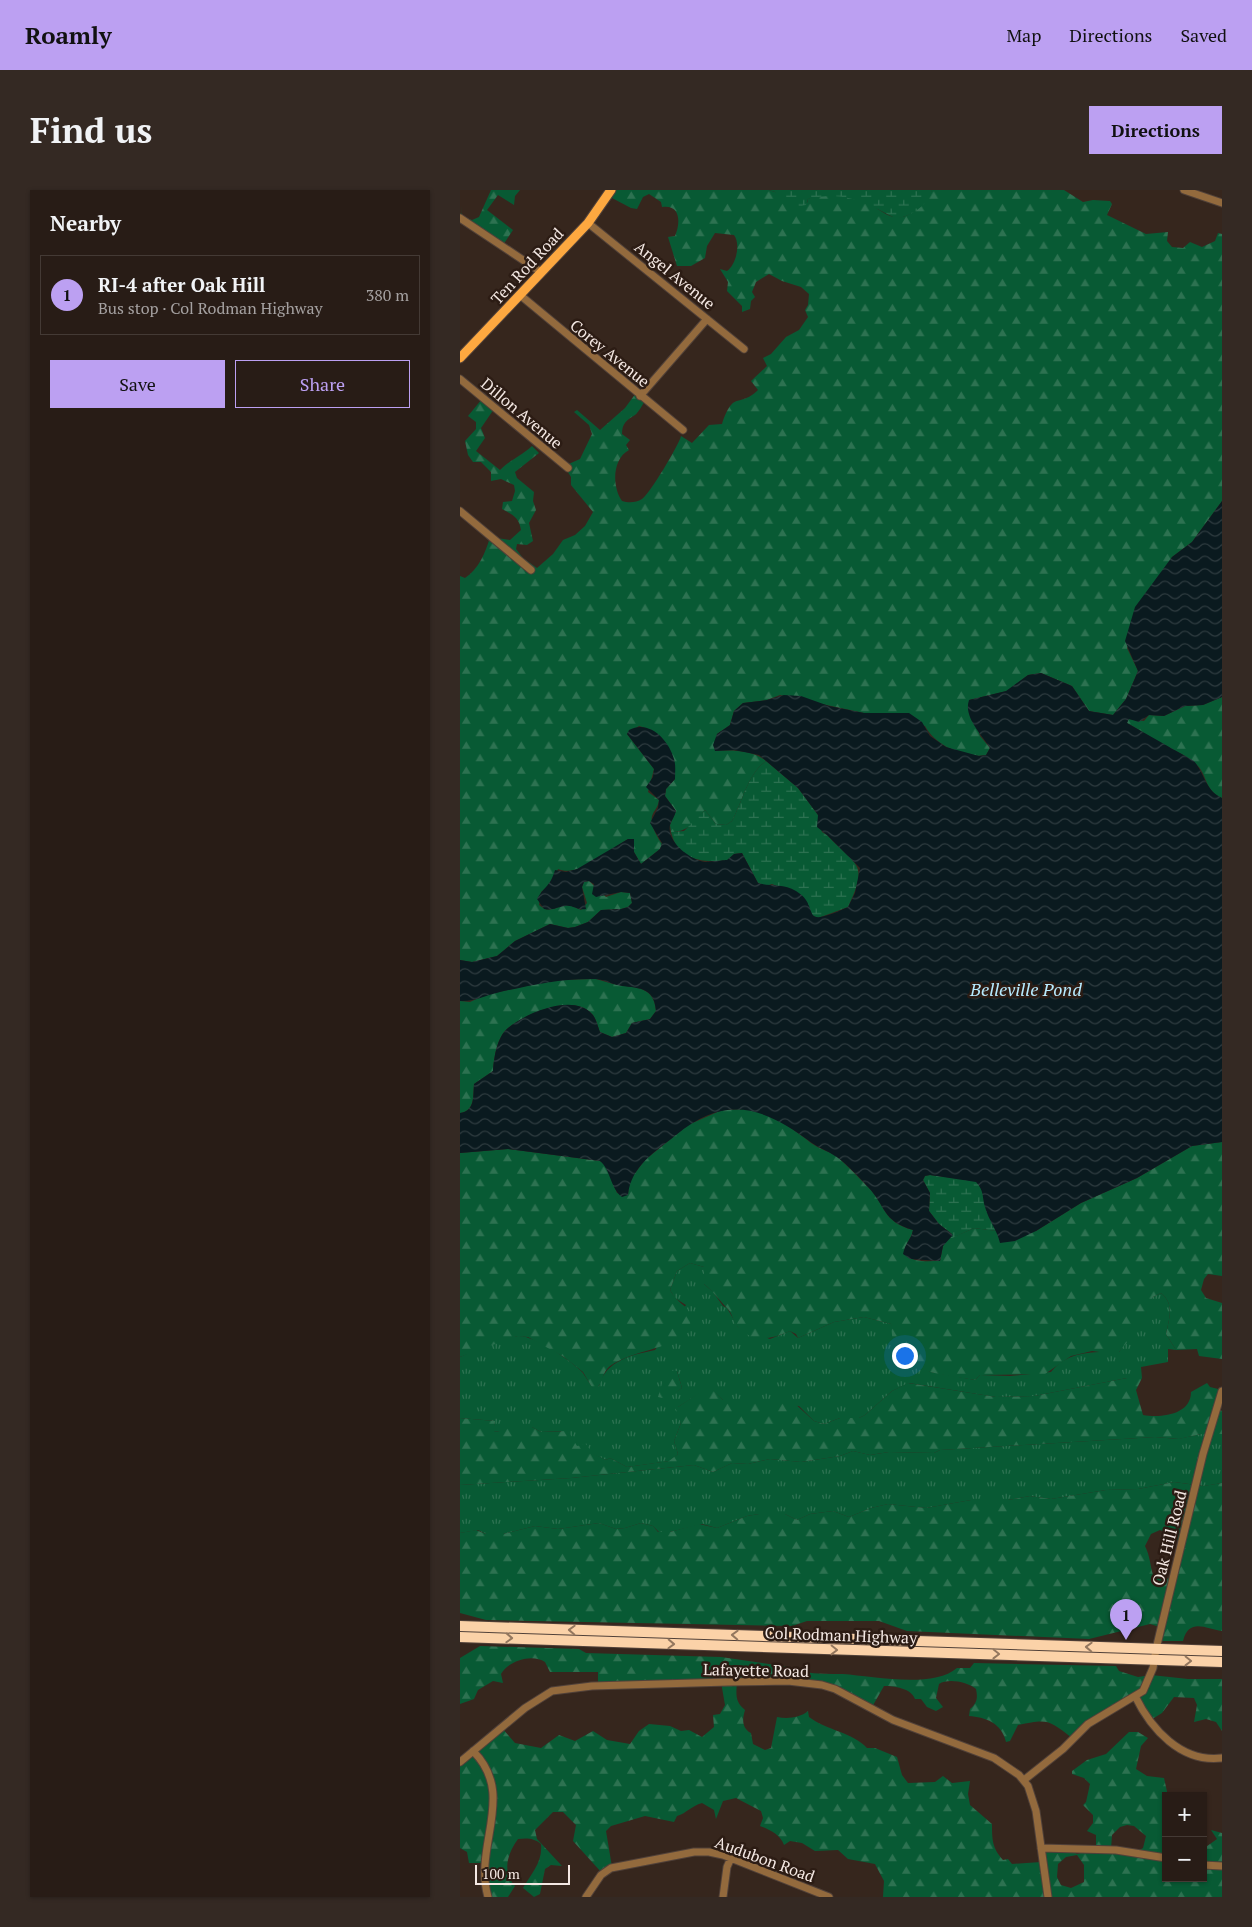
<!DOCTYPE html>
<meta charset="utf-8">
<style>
:root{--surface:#281c16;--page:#342923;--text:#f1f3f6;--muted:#a5a1a1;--line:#443a35;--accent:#bca0f2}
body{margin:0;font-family:"PT Serif",serif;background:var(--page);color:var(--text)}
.controls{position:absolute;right:15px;bottom:15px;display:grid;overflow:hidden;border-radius:0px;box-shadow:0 1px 4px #0004}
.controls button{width:45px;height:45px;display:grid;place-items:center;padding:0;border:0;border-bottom:1px solid var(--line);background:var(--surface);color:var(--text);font:25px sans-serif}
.scale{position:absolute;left:15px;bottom:12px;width:95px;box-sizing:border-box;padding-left:5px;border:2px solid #f4e8e3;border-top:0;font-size:14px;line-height:18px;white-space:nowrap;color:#f4e8e3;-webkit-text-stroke:4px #2c1c14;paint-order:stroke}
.you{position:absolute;left:444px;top:1165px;width:18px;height:18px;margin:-12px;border:4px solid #fff;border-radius:50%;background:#1a73e8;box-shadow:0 0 0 8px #1a73e833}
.badge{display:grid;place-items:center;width:32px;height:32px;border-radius:50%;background:var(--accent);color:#111;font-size:16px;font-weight:700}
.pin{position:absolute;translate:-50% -41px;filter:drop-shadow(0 1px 2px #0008)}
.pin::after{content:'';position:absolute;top:26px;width:18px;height:15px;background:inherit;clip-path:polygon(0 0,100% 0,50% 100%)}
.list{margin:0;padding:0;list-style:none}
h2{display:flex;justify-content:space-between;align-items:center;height:65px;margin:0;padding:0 20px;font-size:21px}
h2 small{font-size:16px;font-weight:400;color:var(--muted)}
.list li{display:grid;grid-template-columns:32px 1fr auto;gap:15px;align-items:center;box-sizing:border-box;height:80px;margin:0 10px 10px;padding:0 10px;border:1px solid var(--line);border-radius:0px}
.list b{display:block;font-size:19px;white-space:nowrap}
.list p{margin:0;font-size:16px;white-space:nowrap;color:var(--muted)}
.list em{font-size:16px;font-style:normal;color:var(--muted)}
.actions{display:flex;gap:10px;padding:15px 20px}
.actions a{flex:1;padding:11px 0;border:1px solid var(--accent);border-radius:0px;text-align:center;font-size:18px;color:var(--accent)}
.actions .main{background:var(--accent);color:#111}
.map{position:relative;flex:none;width:762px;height:1707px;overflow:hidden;border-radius:0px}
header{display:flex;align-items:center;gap:30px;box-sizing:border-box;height:70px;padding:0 25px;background:var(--accent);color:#111}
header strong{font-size:24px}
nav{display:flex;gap:28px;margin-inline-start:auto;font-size:18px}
.intro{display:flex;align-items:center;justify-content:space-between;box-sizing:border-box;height:120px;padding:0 30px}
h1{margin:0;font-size:35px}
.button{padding:12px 22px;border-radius:0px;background:var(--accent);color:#111;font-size:18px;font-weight:700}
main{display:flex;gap:30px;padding:0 30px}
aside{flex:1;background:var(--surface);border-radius:0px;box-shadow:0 1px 4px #0004}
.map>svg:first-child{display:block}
</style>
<header>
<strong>Roamly</strong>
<nav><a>Map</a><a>Directions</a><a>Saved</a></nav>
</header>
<div class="intro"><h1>Find us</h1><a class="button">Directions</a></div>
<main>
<aside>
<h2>Nearby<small></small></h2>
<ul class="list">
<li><span class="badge">1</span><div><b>RI-4 after Oak Hill</b><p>Bus stop · Col Rodman Highway</p></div><em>380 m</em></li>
</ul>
<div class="actions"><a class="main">Save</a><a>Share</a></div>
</aside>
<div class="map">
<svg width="762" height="1707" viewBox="0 0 762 1707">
<defs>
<pattern id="grass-tufts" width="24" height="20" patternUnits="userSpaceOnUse" patternTransform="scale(1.25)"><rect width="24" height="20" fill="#085a34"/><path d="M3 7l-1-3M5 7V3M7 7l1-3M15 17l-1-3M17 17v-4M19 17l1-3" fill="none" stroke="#2d7251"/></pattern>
<pattern id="forest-firs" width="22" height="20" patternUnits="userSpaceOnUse" patternTransform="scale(1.25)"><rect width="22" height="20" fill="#085a34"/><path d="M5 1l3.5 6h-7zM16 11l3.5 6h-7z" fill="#2d7251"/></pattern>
<pattern id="wetland-marsh" width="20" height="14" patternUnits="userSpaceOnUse" patternTransform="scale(1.25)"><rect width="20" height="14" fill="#085a34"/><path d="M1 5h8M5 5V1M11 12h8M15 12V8" fill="none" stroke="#2d7251"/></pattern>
<pattern id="water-waves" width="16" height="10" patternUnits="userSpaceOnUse" patternTransform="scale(1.25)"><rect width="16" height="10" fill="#0a1a1f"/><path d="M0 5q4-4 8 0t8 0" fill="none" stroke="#2e3b3f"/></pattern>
</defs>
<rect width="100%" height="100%" fill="#36261d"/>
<path fill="url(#grass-tufts)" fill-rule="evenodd" d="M230,1073L244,1077V1094L253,1102L263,1116L267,1118L278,1137L310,1149L330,1141L338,1148L374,1132L404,1127L431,1134L445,1171L471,1182L515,1190L520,1185L550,1186L591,1182C609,1160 633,1162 659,1162L686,1123L688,1113L693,1107L701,1103C715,1114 709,1129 706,1144L716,1160L708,1159V1172L681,1177L682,1188H667L574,1206L536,1207L449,1193L432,1201L405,1225L399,1228H380L364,1234L354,1231L339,1216L263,1210L249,1197L218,1217L221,1233L214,1251L218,1264L210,1271L167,1277L150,1268L146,1270L117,1257L101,1241L81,1242L72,1237L33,1242L35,1231L0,1228V1167C11,1162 48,1146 58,1146C74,1145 112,1171 122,1182C126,1187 129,1193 133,1198L139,1196C146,1170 172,1165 195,1160L226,1115L215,1108L210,1100L217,1081ZM217,1181L222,1198L211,1205Z
M741,1244H762V1293L744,1296L714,1292L678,1299L646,1300L591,1309L570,1306L548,1310H511L466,1318L428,1314L411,1318L389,1327L373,1321L350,1324L337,1330L325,1324H299L287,1326L257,1338L242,1334L210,1342H199L193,1336L181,1333L165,1338L156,1339L139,1333L98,1339L75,1336L43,1344H26L18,1340L0,1343V1295L111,1288L234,1275L253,1282L272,1273L288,1274L310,1269L341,1272L380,1266L393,1261L410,1265L429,1262L474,1263L480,1260L695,1247L718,1249Z"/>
<path fill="url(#forest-firs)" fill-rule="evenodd" d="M31,0H60L55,6L54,15L38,5L27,20L53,40L43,55L0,28L2,16L1,23L4,27L12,30L19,27Z
M155,0H309L347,13L348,9C365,2 379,1 397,7C418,14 432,40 455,20C462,14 468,9 472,0H604L623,12L633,10L650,11L652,14L647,25L686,44L708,42L707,51L712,57L723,58L730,52L742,57L755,51L758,43L762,44V311L732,352L712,367L667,458L678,481L666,509L653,525L629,521L612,496L581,483L568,485L547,501L509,510L520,546L530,558L526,565C504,569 475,555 465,536L421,524L404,523L320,505L307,510L283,513L274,521L270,535L257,544L256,561C272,560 293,560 306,571C287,585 283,611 272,631L266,635L256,634L245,620C234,632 228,642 211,642L210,635L216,621L205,606L206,599L215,589C209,562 210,544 179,536L167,544L194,579L188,602L199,610C198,618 194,620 192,626C190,635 197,647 202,654L200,659L181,674L174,662V649H168C149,660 120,688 98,679L91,694L81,702L79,715C89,724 95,717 106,715C110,715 117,718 121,720L127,713L122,697L124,692L129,691L146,707L161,702L170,703L172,713L168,717L161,719L141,720L128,732L115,737L108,738L90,734L55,751L37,766L12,772L0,770V386L5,388C18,380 26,362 30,347L50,350L61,340C59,327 53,325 42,319L43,312L52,311L55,301L54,295L41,289L31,291V282L21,272H13L8,265L5,251L16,239V232L8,226L22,209L34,219L21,238L25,248L16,261L40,280C50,270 61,266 72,256L79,263L55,282L57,288L74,302L73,311L76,320L69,333L73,351L67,355L57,354L56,359L63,368L77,378L93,364L103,350L115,345L125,336L133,322L111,295V287L104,276L120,269L132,244L129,235L114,222L117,220L140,240L165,218L176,203L185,211C182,215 179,222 175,225C167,230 162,233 162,244L170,250L166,255L169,260C152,269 152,297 162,311C168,313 176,313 182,309C189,305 219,255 221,246L232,253L249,235L262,234C274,199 278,219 298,200L291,191L307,176L303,168L311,164L326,147L339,140L348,127L345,120L348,115L349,104L341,97L322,91L309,84L296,92L292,102L295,107L291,111L290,119L282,122V116L267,101L268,92L260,79L267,81C276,75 281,54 274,45L255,43L247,56L245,68L231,76H217L208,47L215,46C220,35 222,14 202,17L201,12L189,4L183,7L177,19L171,18L152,8Z
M762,507V608C744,600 748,586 737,575C725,563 710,560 697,551C687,545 678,539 667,533L668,529L684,531L689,525L704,526L725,516L743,515Z
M136,789C144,791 152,794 159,795C178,798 194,797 196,821L190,829L172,833L166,843L152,847L140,842C138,837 136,828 132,824C114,803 66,823 48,838C37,847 34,867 33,881L14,894C13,906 15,921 0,923V811L10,812L25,805L93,790Z
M288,919C313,925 331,937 351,953C358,958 367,961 375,965C383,971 400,989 408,997C426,1015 422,1032 453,1040C451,1050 445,1053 444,1064C454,1073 467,1071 480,1071L483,1056L487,1050L514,1038L537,1041L538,1044L576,1041L621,1013L677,988L732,956L762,952V1086L748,1084L744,1089L741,1100L746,1108L762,1113V1169L739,1166L737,1159L716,1160L706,1144C709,1129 715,1114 701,1103L693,1107L681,1135L659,1162L647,1163L632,1161L611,1166L585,1184L520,1185L515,1190C493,1186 448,1183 436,1161C432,1154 432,1142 431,1134L404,1127L374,1132L338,1148L336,1144L330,1141C312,1149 292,1154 277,1136C273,1131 272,1123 268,1119C260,1111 253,1101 244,1094V1077L230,1073L217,1081L210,1100C223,1122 232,1110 230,1141C206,1161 175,1159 150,1176C142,1182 143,1193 136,1199H133L123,1182L104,1167L68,1147L57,1146L0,1167V963L48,959L140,971L146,975L157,1003L168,1005L169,991L185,970L228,935L262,920Z
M206,1180L217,1181L222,1198L207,1209L198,1207Z
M667,1188H682L676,1200L683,1225C701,1228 731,1225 731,1202L747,1193L750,1197L762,1200L758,1219L762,1221V1244H741L719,1249L695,1247L480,1260L474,1263L429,1262L410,1265L393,1261L380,1266L341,1272L310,1269L288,1274L272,1273L253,1282L234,1275L111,1288L0,1295V1228L35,1231L34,1242L40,1241L45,1236L54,1235L72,1237L81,1242L108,1241L117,1256L126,1254L132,1263L146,1270L150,1268L167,1277L209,1271L218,1264L214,1251L221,1233L215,1219L249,1196L263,1210L311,1209L333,1212L354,1231L364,1234L380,1228H399L405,1225L432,1201L448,1193L536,1207L574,1206Z
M714,1292L743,1296L762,1293V1441C746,1439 729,1427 723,1451H698L700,1437L690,1434L629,1449L447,1441L419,1431H347L332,1436L26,1430L0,1423V1343L16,1340L26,1344H43L75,1336L98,1339L139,1333L156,1339L165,1338L181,1333L193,1336L198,1342H210L239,1334L257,1338L287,1326L299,1324H325L337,1330L350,1324L373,1321L389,1327L411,1318L428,1314L466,1318L511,1310H548L570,1306L591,1309L646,1300L678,1299ZM700,1340L713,1345L721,1354L712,1388L704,1389L693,1385C690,1375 690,1366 685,1356L691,1344Z
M20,1456L119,1459L126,1463L261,1467L329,1477L326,1491L277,1492C276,1505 275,1512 285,1520C282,1530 282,1538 291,1543L293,1554L305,1560L311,1558L317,1527C327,1529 340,1528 348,1521L349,1527C366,1540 394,1543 407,1558H415L437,1567L442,1585L448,1593L475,1592L483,1586L492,1593L510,1591L508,1604L510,1615L532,1634C532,1649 532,1658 543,1670L548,1669L552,1674L581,1672V1661L609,1659L617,1664L636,1659V1645L627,1641L633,1633V1625L623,1615L626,1612L630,1594L624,1588L612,1584V1581L627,1570L646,1564L669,1542H678L688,1548L681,1556L676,1579L687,1586L704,1588L708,1606H706V1688H743V1659L757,1649L751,1640L762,1643V1707H423L424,1691L415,1674L388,1669L378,1660L355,1661L342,1653L330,1651L324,1655C321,1645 309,1639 300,1636L303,1628L301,1621L276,1608L263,1611L256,1629L254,1620L242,1613C231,1616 227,1623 217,1626L214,1632L185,1626L151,1636L146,1641L152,1677L142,1683L113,1651L116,1635L103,1622H93L75,1640L77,1649L102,1676L91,1675L85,1679L80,1704L74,1707L63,1698C71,1684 83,1672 81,1654C74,1648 67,1648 58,1649C47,1664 42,1682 55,1696L48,1707H27L24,1673H9L7,1662L0,1658V1572L42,1538L55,1553L81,1558L99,1545L115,1551L133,1541L147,1550L170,1554L179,1541L189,1534L210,1536L221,1541L229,1540L242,1547L254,1537L253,1525L260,1524L265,1515L261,1492L138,1495V1482H90L85,1472C72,1463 48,1471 41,1484L43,1493L33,1491L18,1500L14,1509L0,1514V1468ZM667,1635L674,1636L686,1646L683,1658L674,1663L651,1659L652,1645L660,1637ZM617,1665L624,1675V1692L611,1698L601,1695L597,1687L598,1674L606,1667Z
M514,1473L656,1476L659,1481L678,1487L691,1485L728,1489H762V1541L756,1532L746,1529L734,1532L737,1515L734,1508L714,1507L702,1523L689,1531L675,1508L612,1548C588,1529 587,1529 558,1535L550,1551L546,1552C542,1533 525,1527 509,1526L510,1519C517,1513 518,1508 516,1499C508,1492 488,1488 479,1494L476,1508L483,1517L476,1521L467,1517L461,1509H455C451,1498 434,1496 424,1496L412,1517L375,1500L341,1492L344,1482C357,1484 369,1484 383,1484C411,1486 473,1499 497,1478H510Z"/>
<path fill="url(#wetland-marsh)" d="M309,0H472C470,14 448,29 435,28C405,12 383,0 348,9L346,15C331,19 323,13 315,2Z
M306,571L338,598L358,625L362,642L367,645C397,677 409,672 388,717L358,728L351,725L343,707L312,694L306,696L298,693L282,663L274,664L268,670C254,672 235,672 223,663C216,658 213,649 211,642L224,641L245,620L256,634L266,635L272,631C283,611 287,585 306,571Z
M470,985L516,991L523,1001L525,1016L536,1041L514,1038L488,1050L492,1044L479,1034L469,1021L470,1003L463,990L465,986Z"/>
<path fill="url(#water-waves)" d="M762,311V507L743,515L725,516L704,526L689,525L679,532L669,529L667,533L734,571C745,584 745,600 762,608V952L732,956L677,988L621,1013L576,1041L555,1051L540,1053C537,1040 529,1031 525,1017C522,1007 524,1000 516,992L470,985L465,986L463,990L470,1003L469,1021L479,1034L493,1045L483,1056L480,1071L450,1069L443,1064C445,1053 451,1050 453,1040C422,1031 426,1016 408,997C401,989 384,971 375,966C368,961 359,958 352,953C304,917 266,904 216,945C195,962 171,976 168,1005L162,1007C150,998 151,980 140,971L48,959L0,963V923C15,921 13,907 14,894L33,881C34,867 37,847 48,838C67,822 114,803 132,824C136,828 138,837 140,842L152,847L166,843L172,833L190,829L196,821C194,795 177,799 157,795C150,793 142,789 135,789C102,788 72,795 40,802C27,805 14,812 0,811V770L12,772L37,766L55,751L90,734L108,738L115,737L128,732L141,720L161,719L168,717L172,713L170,703L161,702L136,707L132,704L134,694L129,691L124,692L122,697L126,719C118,721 112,714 105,716C96,717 93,721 84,719L77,709C85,695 90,697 95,680L106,682L117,679L168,649H174V662L181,674L200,659L202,653L190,633L198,618L199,610L186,597L193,587L194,579L167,544L169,540C189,529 209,550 214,569C216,575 215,583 215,589L206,599L205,606L216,621C215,626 211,631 210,635C206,652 231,670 245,672C246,672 265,670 267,670L274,664L282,663L298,693C311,697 323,693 336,701C363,717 335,741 388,717L395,703L400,678L367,645L357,637L358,625L338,598L299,565L274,560L255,561L253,555L257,544L270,535L274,521L283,513L307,510L324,505L341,506L369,516L404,523H449L462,532L470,546L486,557L519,566L526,565L530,558C522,545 503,527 509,510L546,501L568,485L581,483L612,496L629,521L653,525L666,509L678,481L665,451L675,417L712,367L732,352Z"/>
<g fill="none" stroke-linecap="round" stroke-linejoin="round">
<g stroke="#514139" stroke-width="9">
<path id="minor" d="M724,0L762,13
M0,28L81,82
M128,33L284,159
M60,105L223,240
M0,189L108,278
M180,206L247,129
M0,321L71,380
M675,1506C691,1539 721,1573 762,1568
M13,1561C57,1605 13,1655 28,1707
M0,1572L65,1518L92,1501L132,1496L268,1492L328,1491L362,1495L375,1499L433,1530L534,1568L559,1585L568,1596L576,1621L588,1707
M564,1590L603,1559L628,1534L683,1501L693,1478L696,1459L743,1264L762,1201
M581,1658L656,1660L706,1668
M743,1675L762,1676
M126,1707L141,1685L151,1678L234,1662H249L263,1665L369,1707
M263,1707L267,1677L271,1668"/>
</g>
<g stroke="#514139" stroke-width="11">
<path id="major" d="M0,168L128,33L151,0"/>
</g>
<g stroke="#514139" stroke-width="12">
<path id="highway" d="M0,1436L762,1461
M0,1447L762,1472"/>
</g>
<use href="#minor" stroke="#936a3d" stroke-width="7"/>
<use href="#major" stroke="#fda840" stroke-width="9"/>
<use href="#highway" stroke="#fbd2a8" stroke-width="10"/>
</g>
<defs><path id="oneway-chevron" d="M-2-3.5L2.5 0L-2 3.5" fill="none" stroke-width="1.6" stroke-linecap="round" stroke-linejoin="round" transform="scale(1.25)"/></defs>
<g stroke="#94775e">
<use href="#oneway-chevron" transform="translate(112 1440) rotate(-178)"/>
<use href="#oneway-chevron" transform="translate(275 1445) rotate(-178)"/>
<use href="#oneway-chevron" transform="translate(49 1448) rotate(2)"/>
<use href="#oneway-chevron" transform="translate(211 1454) rotate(2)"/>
<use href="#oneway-chevron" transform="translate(629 1457) rotate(-178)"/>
<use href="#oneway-chevron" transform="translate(374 1460) rotate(1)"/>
<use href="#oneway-chevron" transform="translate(536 1464) rotate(1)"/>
<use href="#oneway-chevron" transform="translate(728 1471) rotate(1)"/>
</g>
<g text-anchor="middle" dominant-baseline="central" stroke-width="5" stroke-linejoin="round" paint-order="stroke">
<g font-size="16" fill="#f4e8e3" stroke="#2c1c14">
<text transform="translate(67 76) rotate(-47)">Ten Rod Road</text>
<text transform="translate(215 85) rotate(39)">Angel Avenue</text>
<text transform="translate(150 163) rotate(39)">Corey Avenue</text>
<text transform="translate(62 223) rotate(40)">Dillon Avenue</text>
<text transform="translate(709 1348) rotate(-76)">Oak Hill Road</text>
<text transform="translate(381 1445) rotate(2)">Col Rodman Highway</text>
<text transform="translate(296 1480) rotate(1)">Lafayette Road</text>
<text transform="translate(305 1669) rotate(20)">Audubon Road</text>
</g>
<g font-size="18" font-style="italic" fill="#b7ebff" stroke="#2c1c14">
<text x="566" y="799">Belleville Pond</text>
</g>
</g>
</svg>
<div class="controls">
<button>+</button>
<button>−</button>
</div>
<div class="scale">100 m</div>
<div class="you"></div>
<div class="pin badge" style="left:666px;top:1450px">1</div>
</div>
</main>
